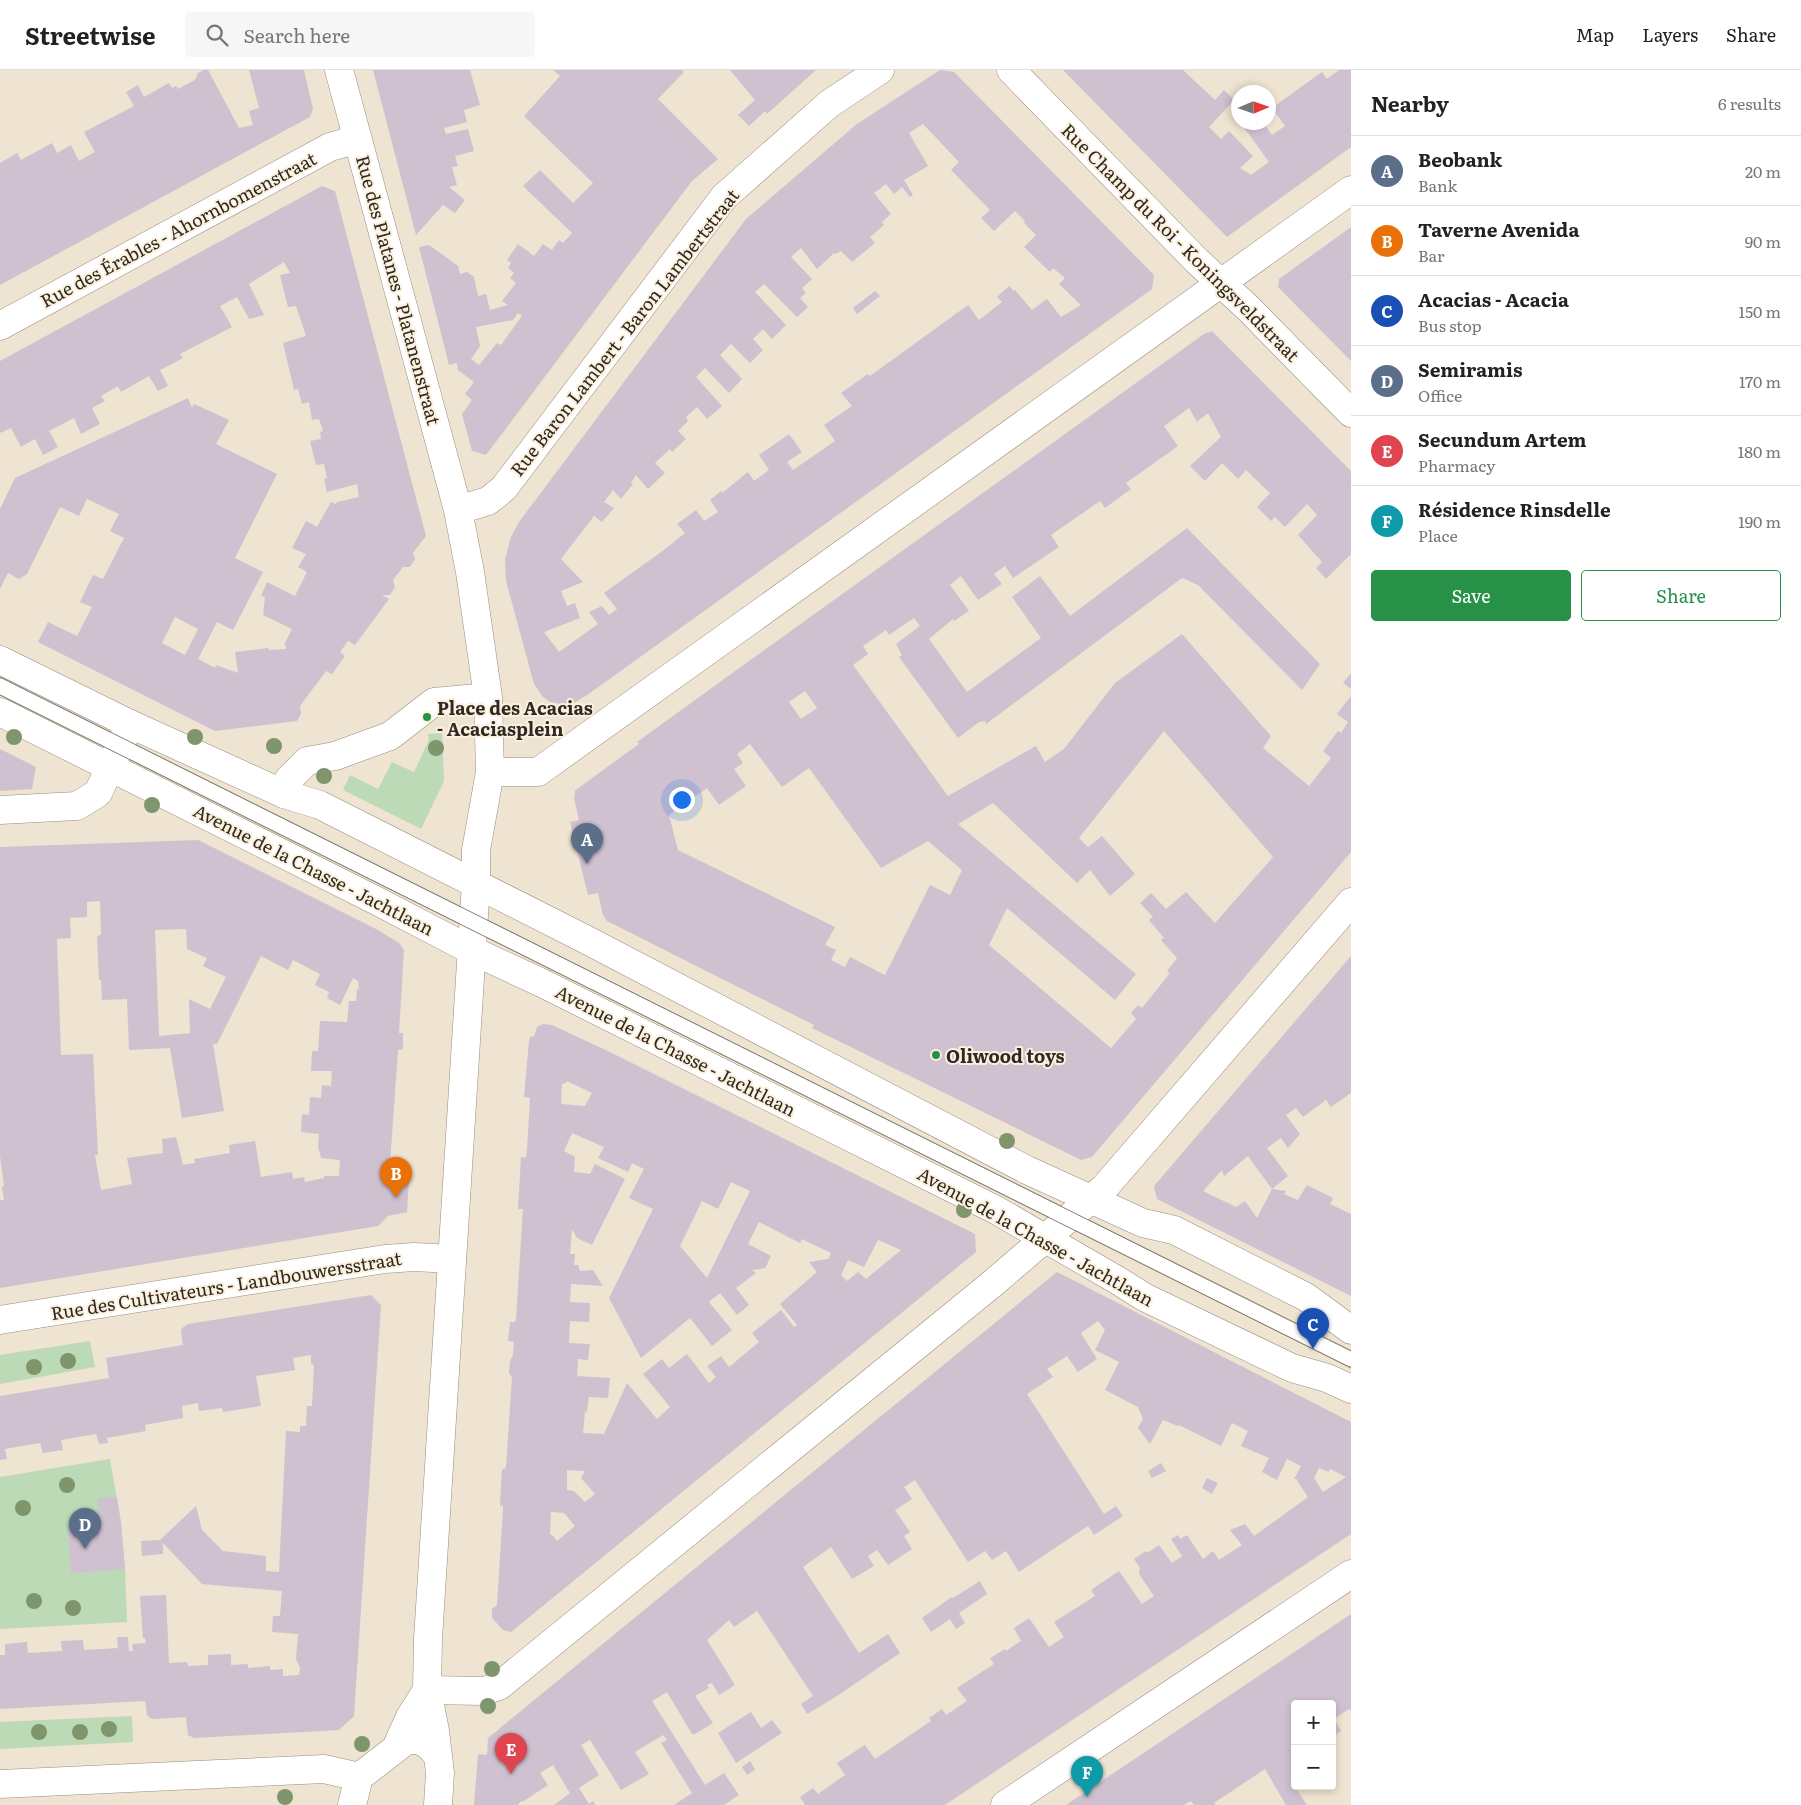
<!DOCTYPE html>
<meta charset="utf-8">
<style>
:root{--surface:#fff;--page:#f6f6f6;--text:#222;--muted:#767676;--line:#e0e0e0;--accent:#289148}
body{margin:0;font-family:Literata,serif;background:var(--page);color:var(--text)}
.controls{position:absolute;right:15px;bottom:15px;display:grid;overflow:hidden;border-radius:5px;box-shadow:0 2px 8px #0003}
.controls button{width:45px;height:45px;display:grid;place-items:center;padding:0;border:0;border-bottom:1px solid var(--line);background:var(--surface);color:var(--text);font:25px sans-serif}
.compass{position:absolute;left:1231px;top:15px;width:45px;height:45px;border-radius:50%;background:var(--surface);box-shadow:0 2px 8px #0003;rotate:88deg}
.you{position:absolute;left:681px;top:729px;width:18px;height:18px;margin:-12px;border:4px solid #fff;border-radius:50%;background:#1a73e8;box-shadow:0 0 0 8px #1a73e833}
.badge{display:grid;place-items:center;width:32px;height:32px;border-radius:50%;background:var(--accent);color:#fff;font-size:16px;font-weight:700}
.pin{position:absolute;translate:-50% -41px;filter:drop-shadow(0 1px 2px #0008)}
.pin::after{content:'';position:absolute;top:26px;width:18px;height:15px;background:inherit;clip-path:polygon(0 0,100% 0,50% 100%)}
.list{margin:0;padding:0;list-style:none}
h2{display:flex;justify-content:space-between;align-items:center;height:65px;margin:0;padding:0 20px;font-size:21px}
h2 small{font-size:16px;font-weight:400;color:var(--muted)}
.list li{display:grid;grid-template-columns:32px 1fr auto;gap:15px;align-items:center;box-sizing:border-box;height:70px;padding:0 20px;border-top:1px solid var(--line)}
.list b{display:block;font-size:19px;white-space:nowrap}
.list p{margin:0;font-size:16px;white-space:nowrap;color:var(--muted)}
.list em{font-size:16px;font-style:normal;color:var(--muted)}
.actions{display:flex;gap:10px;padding:15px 20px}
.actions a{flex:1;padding:11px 0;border:1px solid var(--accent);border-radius:5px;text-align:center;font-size:18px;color:var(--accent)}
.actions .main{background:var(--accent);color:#fff}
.icon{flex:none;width:28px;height:28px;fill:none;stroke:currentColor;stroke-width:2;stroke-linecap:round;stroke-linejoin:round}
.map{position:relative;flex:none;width:1351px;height:1735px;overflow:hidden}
header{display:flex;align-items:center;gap:30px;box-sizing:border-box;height:70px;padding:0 25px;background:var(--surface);border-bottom:1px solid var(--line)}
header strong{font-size:24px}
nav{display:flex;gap:28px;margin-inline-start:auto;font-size:18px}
.search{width:350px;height:45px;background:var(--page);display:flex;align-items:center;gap:12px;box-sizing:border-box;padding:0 18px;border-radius:5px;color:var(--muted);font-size:19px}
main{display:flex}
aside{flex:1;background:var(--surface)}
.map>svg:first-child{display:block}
</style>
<header>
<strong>Streetwise</strong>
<div class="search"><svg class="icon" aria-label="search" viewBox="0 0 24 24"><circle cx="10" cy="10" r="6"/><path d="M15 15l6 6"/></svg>Search here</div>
<nav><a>Map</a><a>Layers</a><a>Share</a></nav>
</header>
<main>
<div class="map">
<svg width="1351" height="1735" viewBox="0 0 1351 1735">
<rect width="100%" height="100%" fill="#efe3d1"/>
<path fill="#bcdab6" d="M442,663L444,711L421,759L343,720L350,705L378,719L392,692L414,702L429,670L428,664Z
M90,1271L95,1297L0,1314V1285Z
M110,1389L121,1453L125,1499L127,1552L0,1559V1407Z
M132,1646L133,1672L0,1679V1652Z"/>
<path fill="#d0c1d0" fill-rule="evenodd" d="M204,0H208L239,58L253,55L249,41L259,38L249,0H304L313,39L310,47L0,215V93L17,83L21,90L52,73L57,83L71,75L79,91L95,82L84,62L134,36L126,22L138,15L144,27L169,13L172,18L176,16L178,19L195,10L198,3Z
M373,0H470L480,35L464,40L467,52L444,58L446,64L468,59L474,81L455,86L458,96L452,97L457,115L449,117L465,130L455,143L443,135L416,165Z
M553,0H682L684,2L658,29L718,89L692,111L486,385L472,381L462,344L472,330L465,324L474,312L458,300L457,293L449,295L419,177L429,175L458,196L460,204L467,202L474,207L478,226L486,224L490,240L508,235L502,231L516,213L510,208L514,203L508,198L511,193L507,190L518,174L534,186L543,174L552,180L559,170L563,173L572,163L523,116L540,100L573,133L593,113L524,46L560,6ZM518,243L522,246L501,275L497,273L479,295L471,289L480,276L476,257L513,250Z
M730,0H816L767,44L765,41L749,56L738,45L755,30Z
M940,0L954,2L1154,205L1152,219L590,623L574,633L566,635L550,632L543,627L534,614L506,511L505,489L511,467L519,452L746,149L857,54ZM923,54L959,92L951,100L990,140L981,148L994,161L1015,141L1025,151L1024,153L1036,165L1024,177L1050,202L1053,198L1065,208L1059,214L1081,235L1061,247L1047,229L1032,240L1015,220L1014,221L1009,216L997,227L1002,232L979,250L968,235L870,306L868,304L841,323L852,336L824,355L835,371L793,400L787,392L802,382L789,364L759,385L769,400L754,411L748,402L722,423L721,421L710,430L718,442L704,451L696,440L677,454L685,463L664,480L604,523L617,539L609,545L602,536L589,542L598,554L559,582L544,562L580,548L575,533L567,536L561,521L583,512L561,489L594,446L602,452L614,438L604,432L613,420L621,429L633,414L631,413L636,405L648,419L665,403L655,393L670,379L672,382L686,369L678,361L688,351L686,347L697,337L707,349L722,336L696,307L705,298L729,323L742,309L720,285L731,274L750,293L763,280L753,269L763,259L772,269L786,255L755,222L764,214L797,247L808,237L800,228L806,223L802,218L812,209L791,187L801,178L817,199L834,183L835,184L841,181L852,192L875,173L870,167L884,155L882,152L891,144L874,123L886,114L894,124L902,117L910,127L913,125L904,110L928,96L909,63Z
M1063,0H1183L1215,30L1224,20L1234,30L1209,57L1221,69L1229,61L1253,86L1240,98L1251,105L1269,92L1240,52H1263L1272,65L1285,56L1272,38L1322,2L1327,9L1339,0H1351V77L1227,167Z
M322,116L335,121L426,466L413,483L415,489L410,497H403L393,510L395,517L390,525H382L389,529L355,575L348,571L340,582L345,586L332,604L326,601L300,636L301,644L297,651L215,661L38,572L48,552L77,566L92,537L80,532L93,505L103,509L124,468L110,461L119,444L87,429L79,446L60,437L27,504L19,509L8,503L0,519V439L15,408L188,328L192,338L194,334L229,350L216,374L277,404L235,488L263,502L233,560L217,552L198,589L215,598L216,595L238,603L235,582L268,578L269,580L286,579V576L284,575L292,559L263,545L265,527L261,526L267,512L295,526L307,502L298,497L306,484L292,478L306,451L317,457L331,432L336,434L337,432L359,427L357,414L327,422L324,409L327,408L324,394L316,395L310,371L321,369L320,362L323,361L319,349L312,350L309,332L302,334L298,319L294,320L283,273L306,266L296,236L288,237L280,205L290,203L284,192L249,214L264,245L249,249L237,227L220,236L232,257L180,284L183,288L160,300L168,316L158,321L149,306L121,322L118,316L101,326L105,331L92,338L100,354L81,364L74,348L49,361L58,377L43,385L35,369L21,377L11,358L0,363V291ZM175,547L198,559L185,585L162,573Z
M1351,157V291L1278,217L1279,209Z
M875,221L880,226L857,244L853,238Z
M1212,261L1351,401V484L1326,509L1316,498L1322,492L1298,465L1317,445L1307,434L1285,457L1275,447L1271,451L1257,437L1270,423L1246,400L1238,409L1222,393L1205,411L1190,396L1221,367L1208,343L1197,352L1189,338L1164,356L1178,376L1126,413L1131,419L1105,438L1100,431L1051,465L1059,477L1013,508L1005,496L994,504L1002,514L978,530L961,506L950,515L969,541L954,551L953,549L929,569L967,622L1041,568L1012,527L1040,506L1070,546L1187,458L1320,594L1302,620L1198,515L1182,508L986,654L985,651L979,652L958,668L899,587L902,585L896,574L920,556L914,548L889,565L886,560L863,576L868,584L853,595L948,726L1036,676L1045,692L1064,679L1115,613L1182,564L1271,666L1263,678L1309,716L1331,688L1323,681L1338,661L1341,663L1348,652L1337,644L1351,626V782L1092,1087L1081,1090L812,958L814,955L607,851L603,845L598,823L588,825L570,752L579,750L574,728L575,721L577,719L639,674L637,672L738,599L1204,264ZM805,621L817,638L801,649L789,632ZM1164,661L1273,787L1215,853L1186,822L1166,839L1151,823L1140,833L1153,847L1149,850L1164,868L1161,870L1177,888L1167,901L1170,903L1142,938L1138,935L1131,943L1136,949L1111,978L989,875L1007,838L1115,930L1136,904L958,754L993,733L1077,813L1090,800L1110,826L1135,804L1102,766L1088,777L1079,768ZM750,674L782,717L809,698L881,798L928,771L962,800L950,825L930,815L885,905L850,887L845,897L831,890L836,880L825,875L835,857L678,780L669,745L707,718L719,735L746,716L734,699L743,693L737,684Z
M1351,603V619L1343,613Z
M0,679L36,697L32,719L0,721Z
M198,770L378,860L399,873L404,880L399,963H403V979L398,980L389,1108L409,1109L407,1142L388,1146L378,1156L0,1218V1130H4L2,1117L4,1116L0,1086V777ZM100,831L101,864L97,867L99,910H101L102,930L127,929L129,980L170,978L182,1048L224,1041L213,974H217L261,886L288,900L293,890L320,904L315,915L329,922L327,928L340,935L353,908L358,911L359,920L357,919L356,931H349L347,952L320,951L318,981H312L311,1001H332L331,1016L322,1015L321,1028L310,1027L309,1045L302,1044L301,1062L319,1064L318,1077L321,1088L340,1090L339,1106H324V1108L305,1112L304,1107L293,1109L292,1102L261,1107L255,1071L229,1075L230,1083L194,1089L195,1093L183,1095L176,1067L162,1069L163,1083L127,1088L132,1114L101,1120L95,1085H98L93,984L61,985L57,869L71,868L70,848L87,847V832ZM186,859L187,879L207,888L203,896L226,907L210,939L189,929L190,963L159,966L155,860Z
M1351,886V1023L1331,1037L1326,1030L1303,1047L1296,1038L1286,1045L1300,1064L1288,1078L1281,1068L1267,1078L1288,1106L1272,1119L1248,1086L1224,1106L1222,1100L1203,1121L1236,1137L1245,1131L1257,1148L1272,1119L1286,1121L1284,1124L1298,1130L1307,1115L1333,1128L1330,1134L1351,1144V1226L1157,1129L1154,1116Z
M543,954L552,955L612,983L975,1164L976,1182L511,1562L503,1560L492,1548V1539L497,1535L503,1440V1436L500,1435L502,1399H505L506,1397L512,1307L509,1303L510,1291L513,1285L514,1272L508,1271L510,1252H515L516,1249L523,1139H518L521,1087L526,1088L527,1078L530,1028L524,1027L529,971L530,967L534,966L537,957ZM567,1011L592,1023L585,1036L561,1034L562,1014L566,1013ZM572,1063L604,1077L598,1088L628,1102L632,1093L644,1099L629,1128L653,1139L609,1228L641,1288L690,1248L712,1276L732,1260L709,1232L720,1223L737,1245L749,1235L736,1218L756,1203L752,1200L765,1198L771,1186L748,1174L759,1152L800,1173L802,1169L831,1183L828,1189L809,1192L817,1202L780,1234L797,1255L794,1257L781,1240L752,1263L759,1272L729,1297L721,1286L707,1296L716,1307L709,1313L687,1284L669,1298L662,1289L643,1304L670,1337L657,1349L627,1313L604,1364L583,1363L585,1341L587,1342L589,1327L608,1328L610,1308L577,1306L578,1289L588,1290L590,1274L569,1273L570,1251L589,1252L590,1233L570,1232L571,1214L603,1216L593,1200L580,1201L578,1195H574L575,1184H570L572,1159L577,1168L592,1175L625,1109L595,1094L590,1104L574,1102L575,1087L564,1081ZM731,1112L750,1121L707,1208L680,1176L702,1131L718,1139ZM878,1170L901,1180L866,1209L858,1202L847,1211L841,1205L848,1190L864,1197ZM567,1400L585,1401L581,1408L595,1424L585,1432L574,1421L567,1420ZM551,1442L564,1443L575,1456L557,1471L552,1465H550Z
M1057,1202L1351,1352V1464L945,1735H805L800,1727L813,1718L818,1724L845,1705L837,1693L865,1675L875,1689L931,1651L929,1648L942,1639L946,1645L967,1631L957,1618L994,1594L990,1588L1005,1579L1006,1581L1021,1571L1014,1558L1029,1548L1049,1577L1064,1567L1054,1552L1095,1526L1091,1520L1119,1501L1142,1534L1154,1526L1139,1504L1140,1498L1134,1489L1146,1481L1147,1483L1159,1475L1172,1493L1182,1486L1171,1469L1178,1465L1180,1469L1187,1465L1203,1489L1213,1481L1219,1490L1242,1475L1230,1460L1245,1454L1254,1466L1308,1427L1296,1409H1294L1301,1396L1287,1389L1277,1410L1262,1402L1269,1388L1241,1376L1248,1361L1232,1353L1221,1376L1179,1355L1178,1356L1163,1350L1150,1374L1138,1358L1143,1349L1138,1337L1105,1320L1119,1292L1095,1280L1105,1260L1098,1251L1081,1263L1097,1289L1078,1302L1067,1286L1047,1299L1053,1307L1027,1324L1104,1444L1116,1436L1123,1446L1094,1465L1088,1456L1019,1502L1006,1481L992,1490L985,1481L968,1492L915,1410L904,1417L912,1429L895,1440L910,1462L904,1466L912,1479L888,1495L877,1480L868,1486L874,1496L852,1509L831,1477L803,1497L859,1583L888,1564L900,1583L834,1628L807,1644L801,1634L813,1626L757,1541L734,1557L729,1550L707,1570L735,1615L719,1625L712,1613L707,1615L709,1618L695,1626L713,1653L695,1664H692L667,1622L652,1631L705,1715L724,1703L739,1725L724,1735H674L692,1723L661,1673L667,1670L663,1665L635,1682L649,1704L621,1720L590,1670L581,1675L599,1705L579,1718L589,1734L593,1731L595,1735H554L570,1723L553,1695L540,1703L548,1715L524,1731L520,1732L518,1735H474L478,1684L487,1685L488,1668ZM1319,1398L1329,1402L1330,1399L1346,1407L1323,1422L1314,1408Z
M371,1225L381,1235L354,1646L339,1660L194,1668L188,1665L186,1647L155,1649L150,1648L147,1645L145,1631L0,1639V1585H5V1574L27,1572L28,1583L62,1581L61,1571L83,1570L84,1580L118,1578L117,1567H128L129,1581H133L132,1574L146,1573L145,1568H143L140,1526L166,1525L169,1593L187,1592L188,1596L208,1595V1585L231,1584V1595L248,1594V1598L270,1596V1600L283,1599V1606L299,1605L300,1598L296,1589L298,1564L272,1562L273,1546H280L282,1521L202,1514L163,1473V1484L142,1486L141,1471L160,1470L196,1436L202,1460L223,1481L266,1486V1501L279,1502L286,1361L300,1362V1356H306L307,1336H312L314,1295L311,1294V1285L293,1288L295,1300L256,1306L261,1336L223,1342L222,1338L199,1341L198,1333L182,1336L183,1348L145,1355L146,1361L107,1368L108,1373L99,1374L96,1364L61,1370L63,1380L43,1383L40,1373L5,1379L7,1389L0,1390V1326L109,1308L106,1288L183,1275L181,1261L182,1258L188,1254Z
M1161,1393L1166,1401L1152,1408L1148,1401Z
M1207,1408L1218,1413L1212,1424L1202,1418Z
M117,1427L121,1453L125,1499L71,1503L68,1456L99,1455L98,1428Z
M980,1511L987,1524L959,1543L965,1553L956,1559L950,1549L931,1562L922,1548L952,1527L953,1528Z
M1351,1544V1641L1349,1639L1334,1649L1341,1661L1332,1667V1634H1295V1709L1291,1711L1307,1735H1286L1265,1699L1214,1733L1216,1735H1194L1191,1731L1184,1735H1066Z
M751,1642L761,1658L772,1650L782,1663L736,1693L718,1663Z
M750,1691L755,1700L747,1705L742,1697Z"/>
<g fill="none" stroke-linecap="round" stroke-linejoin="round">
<g stroke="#988d7d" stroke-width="16">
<path id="service" d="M0,616L1351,1289"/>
</g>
<g stroke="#988d7d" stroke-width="29">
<path id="minor" d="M339,0L458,440L470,502L488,627L490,702L476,780V814
M1011,0L1197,191L1248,238L1351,343
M0,256L330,77L358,69
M458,440L488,431L504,418L724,127L829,34L880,0
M490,702H538L1351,120
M284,724L289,709L307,691L335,686L390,666L434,632L488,627
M0,740L77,736L98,723L130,654
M0,1250L385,1189L414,1187L452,1189
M427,1620L484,1621L499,1616L992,1214L1105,1117L1351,832
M0,1714L324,1699L359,1707
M1005,1735L1351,1504"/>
</g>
<g stroke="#988d7d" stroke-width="29">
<path id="tertiary" d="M0,590L130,654L284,724L320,735L583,868L1027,1100L1143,1153L1174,1160L1306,1227L1351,1260
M0,642L377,831L471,880L542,913L996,1140L1117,1210L1144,1227L1292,1298L1327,1308L1351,1319
M396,1678L410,1647L427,1620
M352,1735L359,1707L407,1670C421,1669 428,1673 437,1685
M438,1735L440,1703L435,1661L427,1620L428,1569L476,814"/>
</g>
<use href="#service" stroke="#fff" stroke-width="15"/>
<use href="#minor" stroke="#fff" stroke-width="28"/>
<use href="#tertiary" stroke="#fff" stroke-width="28"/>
<path stroke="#857d71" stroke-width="1" d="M0,607L1351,1281
M0,625L1351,1298"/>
</g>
<g fill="#7f956b">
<circle cx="14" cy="667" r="8"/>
<circle cx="195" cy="667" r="8"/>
<circle cx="274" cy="676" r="8"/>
<circle cx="436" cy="678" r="8"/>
<circle cx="324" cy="706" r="8"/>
<circle cx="152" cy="735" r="8"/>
<circle cx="1007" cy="1071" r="8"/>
<circle cx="964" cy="1140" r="8"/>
<circle cx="68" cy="1291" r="8"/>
<circle cx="34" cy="1297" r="8"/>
<circle cx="67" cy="1415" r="8"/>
<circle cx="23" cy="1438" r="8"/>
<circle cx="34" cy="1531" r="8"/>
<circle cx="73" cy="1538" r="8"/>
<circle cx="492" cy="1599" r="8"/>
<circle cx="488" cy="1636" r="8"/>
<circle cx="109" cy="1659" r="8"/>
<circle cx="39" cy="1662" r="8"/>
<circle cx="80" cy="1662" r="8"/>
<circle cx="362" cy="1674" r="8"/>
<circle cx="285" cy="1727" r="8"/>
</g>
<g fill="#289148" stroke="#fcf0de" stroke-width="2">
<circle cx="427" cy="647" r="5"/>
<circle cx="936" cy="985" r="5"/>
</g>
<g text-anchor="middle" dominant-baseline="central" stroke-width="4" stroke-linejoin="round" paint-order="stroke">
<g font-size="18" fill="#2e2a23" stroke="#fcf0de">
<text transform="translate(178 159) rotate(-28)">Rue des Érables - Ahornbomenstraat</text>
<text transform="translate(1181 172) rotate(45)">Rue Champ du Roi - Koningsveldstraat</text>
<text transform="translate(399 220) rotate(75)">Rue des Platanes - Platanenstraat</text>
<text transform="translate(624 262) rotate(-52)">Rue Baron Lambert - Baron Lambertstraat</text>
<text transform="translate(314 799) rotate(27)">Avenue de la Chasse - Jachtlaan</text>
<text transform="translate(676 980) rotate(27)">Avenue de la Chasse - Jachtlaan</text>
<text transform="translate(1036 1166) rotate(29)">Avenue de la Chasse - Jachtlaan</text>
<text transform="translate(226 1215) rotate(-9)">Rue des Cultivateurs - Landbouwersstraat</text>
</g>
<g font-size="18" font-weight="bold" fill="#2e2a23" stroke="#fcf0de" text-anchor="start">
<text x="437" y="637">Place des Acacias<tspan x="437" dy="21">- Acaciasplein</tspan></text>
<text x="946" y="985">Oliwood toys</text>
</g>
</g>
</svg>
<div class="controls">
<button>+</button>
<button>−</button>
</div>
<svg class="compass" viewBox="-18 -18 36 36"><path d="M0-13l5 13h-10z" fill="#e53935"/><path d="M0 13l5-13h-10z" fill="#767676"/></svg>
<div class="you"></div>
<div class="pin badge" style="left:587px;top:794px;background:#5c6f8a">A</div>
<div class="pin badge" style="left:396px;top:1128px;background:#e8710a">B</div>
<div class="pin badge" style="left:1313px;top:1279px;background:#1a4fb4">C</div>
<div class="pin badge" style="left:85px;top:1479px;background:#5c6f8a">D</div>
<div class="pin badge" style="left:511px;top:1704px;background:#e0444e">E</div>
<div class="pin badge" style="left:1087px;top:1727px;background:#0f9aa8">F</div>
</div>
<aside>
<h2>Nearby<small>6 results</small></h2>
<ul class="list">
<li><span class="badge" style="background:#5c6f8a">A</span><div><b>Beobank</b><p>Bank</p></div><em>20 m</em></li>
<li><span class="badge" style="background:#e8710a">B</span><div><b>Taverne Avenida</b><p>Bar</p></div><em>90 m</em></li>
<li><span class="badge" style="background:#1a4fb4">C</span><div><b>Acacias - Acacia</b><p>Bus stop</p></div><em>150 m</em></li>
<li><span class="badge" style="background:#5c6f8a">D</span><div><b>Semiramis</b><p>Office</p></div><em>170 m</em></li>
<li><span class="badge" style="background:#e0444e">E</span><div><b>Secundum Artem</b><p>Pharmacy</p></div><em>180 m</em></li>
<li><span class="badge" style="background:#0f9aa8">F</span><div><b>Résidence Rinsdelle</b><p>Place</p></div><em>190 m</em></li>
</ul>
<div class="actions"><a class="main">Save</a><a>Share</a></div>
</aside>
</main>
